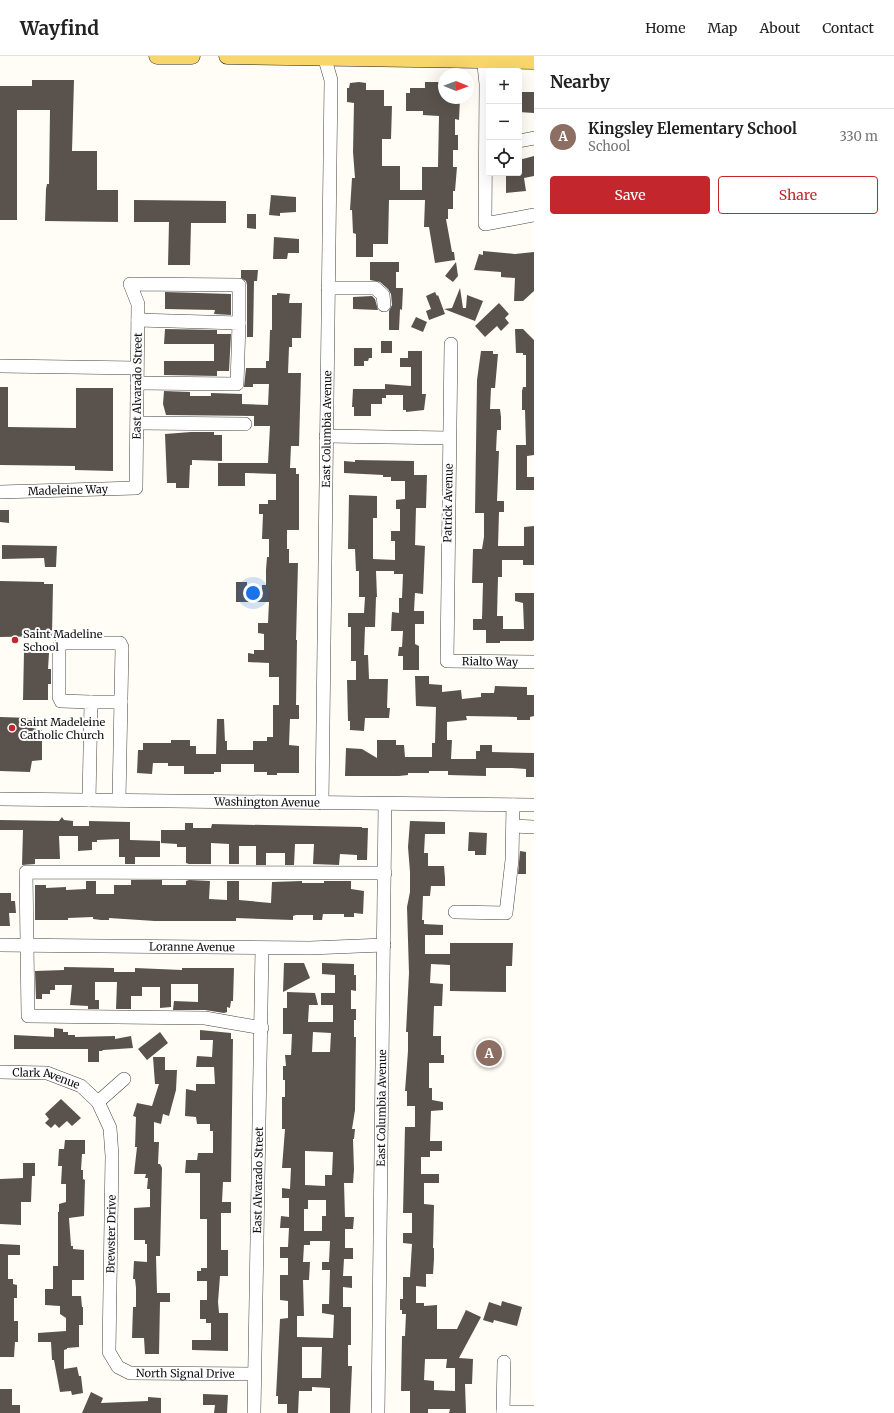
<!DOCTYPE html>
<meta charset="utf-8">
<style>
:root{--surface:#fff;--page:#f6f6f6;--text:#222;--muted:#767676;--line:#e0e0e0;--accent:#c4262e}
body{margin:0;font-family:Merriweather,serif;background:var(--page);color:var(--text)}
.controls{position:absolute;right:12px;top:12px;display:grid;overflow:hidden;border-radius:4px;box-shadow:0 4px 16px #0002}
.controls button{width:36px;height:36px;display:grid;place-items:center;padding:0;border:0;border-bottom:1px solid var(--line);background:var(--surface);color:var(--text);font:20px sans-serif}
.compass{position:absolute;left:438px;top:12px;width:36px;height:36px;border-radius:50%;background:var(--surface);box-shadow:0 4px 16px #0002;rotate:91deg}
.you{position:absolute;left:253px;top:537px;width:14px;height:14px;margin:-10px;border:3px solid #fff;border-radius:50%;background:#1a73e8;box-shadow:0 0 0 6px #1a73e833}
.badge{display:grid;place-items:center;width:26px;height:26px;border-radius:50%;background:var(--accent);color:#fff;font-size:13px;font-weight:700}
.pin{position:absolute;translate:-50% -50%;border:2px solid #fff;box-shadow:0 1px 4px #0006}
.list{margin:0;padding:0;list-style:none}
h2{display:flex;justify-content:space-between;align-items:center;height:52px;margin:0;padding:0 16px;font-size:17px}
h2 small{font-size:13px;font-weight:400;color:var(--muted)}
.list li{display:grid;grid-template-columns:26px 1fr auto;gap:12px;align-items:center;box-sizing:border-box;height:56px;padding:0 16px;border-top:1px solid var(--line)}
.list b{display:block;font-size:15px;white-space:nowrap}
.list p{margin:0;font-size:13px;white-space:nowrap;color:var(--muted)}
.list em{font-size:13px;font-style:normal;color:var(--muted)}
.actions{display:flex;gap:8px;padding:12px 16px}
.actions a{flex:1;padding:9px 0;border:1px solid var(--accent);border-radius:4px;text-align:center;font-size:14px;color:var(--accent)}
.actions .main{background:var(--accent);color:#fff}
.icon{flex:none;width:22px;height:22px;fill:none;stroke:currentColor;stroke-width:2;stroke-linecap:round;stroke-linejoin:round}
.map{position:relative;flex:none;width:534px;height:1357px;overflow:hidden}
header{display:flex;align-items:center;gap:24px;box-sizing:border-box;height:56px;padding:0 20px;background:var(--surface);border-bottom:1px solid var(--line)}
header strong{font-size:19px}
nav{display:flex;gap:22px;margin-inline-start:auto;font-size:14px}
main{display:flex}
aside{flex:1;background:var(--surface)}
.map>svg:first-child{display:block}
</style>
<header>
<strong>Wayfind</strong>
<nav><a>Home</a><a>Map</a><a>About</a><a>Contact</a></nav>
</header>
<main>
<div class="map">
<svg width="534" height="1357" viewBox="0 0 534 1357">
<rect width="100%" height="100%" fill="#fffdf5"/>
<path fill="#5a524d" fill-rule="evenodd" d="M32,24H74L72,95H97V134H118V166L45,165L46,133L47,128H49L50,54H17V164H0V30H32Z
M359,26L366,27V34H384V50H392L391,83H382V110H400V134H422V111H438L439,60L423,59V55H406V37H410V32H425V26H444V42H460L459,64L455,63V79H458V94H453V111H457L455,135H453V153H448V163H446L452,196H454L455,204L435,207L429,171H424L425,144H389L388,188H373V201H356V178L353,177L352,154H350L352,122H355L353,96L354,47L347,46V32H349L350,27Z
M519,36H534V57L519,56Z
M534,100V120L524,122L526,135L506,137V117H519V104Z
M271,139L296,141V156L280,157V160L269,159Z
M134,144L226,145V167H191L190,209H168L169,166H134Z
M247,158H256V173L247,172Z
M274,181L299,183V197H288L287,203H273Z
M483,195L515,198L534,196V235L523,245H514L515,222L501,221V216L474,214L479,198L483,199Z
M370,206H399V216H396V232H403L402,254L400,253L399,274H389V255L392,249L391,238L388,233L380,226L370,224Z
M456,206L458,220L453,226L445,220Z
M241,214H258L257,225H254L253,281H247V229L246,225L241,222Z
M460,232L463,252H466L467,239L483,245L475,265L444,253L452,252Z
M165,236L231,238V259L214,258L215,254L165,253Z
M435,236L437,240L438,239L445,258L429,264L426,255L431,253L426,240Z
M277,237L290,238L289,247H302L301,282H292V291H289L288,317H301L299,390H291L290,412H296V418H299V474H287V493H289V507H298L296,584H297L296,649H299V663H290L289,689L299,690V717H277V719H267V716H254V708H221V716H214V718H184V710H168V707H153L152,718L137,717L138,694H143V687H171V684H190V690H196V698H216L217,663H224L225,685H227V694H253V685H267V681H273V649H279V621H269V607L248,606V597L254,598V594H264V578L258,577V567H268L269,546H236V526H247V533L262,534V529H266V514L267,501H269V483H262L263,458H259V448H268V444H276V418L245,417V430H218V407H268L270,370H254V360L166,359L163,348L164,335L190,336V340H211V337L242,338V348L268,349L269,328H253V331H244L246,312H266V305H269L270,274H272V239H277Z
M372,240L375,243L378,254L353,253V241Z
M499,247L509,258L505,262L509,267L501,275L497,270L485,281L475,270Z
M416,261L427,266L423,276L411,271Z
M165,273L217,274V278H231L229,315H217V320L164,319V305H214V288H164Z
M515,273H523L534,284V399L527,400V421H534V434H516V389H526L525,354H522V335L523,331H526V299H523V297H516Z
M381,285H392V297H381Z
M354,292H372V302H369L368,305H364V310H354Z
M408,295H422V338H426L424,354L406,356V354H403V339H386V342H382V348H371V360H354V351H352L353,333H385V328L411,330V311H400V302H408Z
M481,295H493V298H498L495,332H491L490,353H500L501,361V374H497L496,395H499L497,445H504V456H499L498,490H524V471L534,470V509H523V504H502V521H498L497,560H503V573H524L523,547L515,545V537H534V584L532,585H500V587H486V574H473V563H482L483,527H472L473,493H482L484,481V457H475L477,324Z
M0,331H8V371L76,372V332H113V415L75,414V410L0,409Z
M191,376H214V379H222V405L192,404V409H190L189,432H176V427H167L165,378Z
M355,404L414,405V419H427L426,452H416L415,489L425,490L423,538L415,537L414,555H424V568H415V588L419,590V614H403V600H398L399,591H402L403,575H391L392,556L399,557V542H402L403,518H394V515H376L377,541H376L375,571H365L364,599H368L369,623H388L387,652H390L389,662H365L364,675L350,674V665H348L347,624H356V605H351V571H348V557H364L365,541H359V515H356L355,493H348L349,439L377,440V462H373V503L395,504V485H391V475H400V453H396V444L405,443V425H391V421H383V419L344,417V405L355,406Z
M0,454H9V467L0,466Z
M2,489L57,490L56,511H45L44,502L2,503Z
M0,525L44,526V528H53L52,580L0,581Z
M24,596L49,597L48,613H51V628H48V644H23Z
M415,620H429V628L442,629V636L461,634L462,643L481,641V637H494L495,630L527,631V639H534V660L530,661V664H517V661L466,660L467,664L447,666V684H452L451,703H476V695H480V689H492V696L534,697V721H526V713L512,712H486V720L448,719V715H429V717H408V719L399,720H345L346,692L362,693L377,702V684H396V689H404L405,701H432V687H435L436,651L416,650Z
M0,661L31,662L32,672L42,674V704L32,705L30,716L0,715Z
M62,761L64,764L73,765V770H89V765L130,766V784L160,785V801H135V808H125V801H119V783L97,784V786H92V794L78,795V780H59L60,803H35V808L22,809L23,774H0V764L59,765Z
M410,765L445,766V778H425L424,797H428V810H444L445,822V830H431L430,840H423L422,864H424V868L443,869V879H425V898H450V887H513L512,910H506V936L450,935V909L431,908L430,927L443,928L442,950H434L433,980H441V999H444V1007H429V1032H432V1044L443,1046V1054L431,1055L430,1085H442V1095H430V1101H421V1118H439V1127H424V1148L434,1149L433,1192H434V1203L433,1218H426V1231L416,1230V1247H424V1250L437,1249V1273H457L466,1254L481,1261L459,1302L473,1303L472,1328H465L466,1357H449L450,1353H428V1357H410V1335H401L402,1280H405L406,1258H402V1254H400V1243H403V1221H410L412,1188L403,1187V1177H412V1157H403L405,1071H415V1050H407V1035H405L408,995V976H406L409,917L407,851L410,836V816L408,791ZM425,1303H447L446,1312H455V1335L434,1334V1325L424,1324Z
M185,767H193V772H211L212,768L362,771V772H368L367,804H357V799L340,798L339,809L313,808L314,788H295L294,809H285V797H266V809H256V790H239V808H229V788L211,787V808H189L186,807V791H177V788L161,787V774H185Z
M469,776L487,777L486,799H475V795H468Z
M520,795L526,796V818H518Z
M131,824H162V829H186V825L189,824L210,825L209,843L227,844V825H239V844L271,847L272,826L302,825V827H324V825H351V833L364,835L363,858L354,857V861H344V858H323L322,864H313V859H296L293,860V864L236,862V865H155L109,862V864H101L93,863V861L68,862V864H35V829H46V832L66,831V834L86,833V825H96V838H114V829H131Z
M0,837H11V845H15L16,857H9L10,870H0Z
M284,907H304L310,922L283,936Z
M322,907L354,908V919H356V935L351,934V953H356V964H354V981H356L355,1054L352,1073H355L354,1083H353L354,1114L353,1127H344L345,1161H354L353,1173H345V1192H353V1203H344L343,1220H352V1232L343,1231V1251H351V1289H348V1310H352L350,1357H330V1332L312,1331V1335H299L298,1357H287V1348H278V1340H276L280,1263L288,1262V1245L280,1244V1219H288V1202H280V1191H288L289,1172H280L281,1160L289,1161V1142H282V1132L290,1133L291,1112H282L285,1073H282V1041H285V1024H283V1010H286L285,999H291L292,978H283V952H287V936L315,937L318,949H309L308,966H333V949H321V937H335V919L322,918ZM313,976L331,977L330,996H312ZM305,1095L333,1096L332,1119H325V1130L305,1129ZM308,1144H326V1160H322V1175H304V1153H308ZM310,1185H330L329,1206H322V1214H330L329,1248H322V1257L334,1259L333,1282L297,1281V1260H304L303,1224H309L310,1206H303L304,1189H310ZM302,1291H322L321,1322H302Z
M64,911L114,912V916H135V912L182,914V912H234L233,945H231L230,952L227,951V956L224,957L205,954H173L174,945L198,946V928H171V951L160,952V931H142V940H131V953H116L117,926H95V944H99V953H88V950L70,949L72,929H55V934H50V938H42V943H36L35,915L64,914Z
M54,972L63,973V976H68V979H75V981L115,980V983L131,980L133,992L103,994L102,995H99V1006H88V993H14V979L54,981Z
M200,974L231,977V983H233L231,1126H223L222,1146H231V1157H221V1194H228V1220H220L218,1246L219,1257H228V1295L192,1294V1284H211V1267H206V1263H200V1244H207V1225H197V1215H201V1212H207V1163H200V1117H185L186,1104H197L198,1097H213V1075H210V1068H197L196,1061L185,1060L186,1033L196,1035V1028H215L214,1011H196L197,1000L212,1001L213,984H200Z
M160,976L168,987L147,1004L138,993Z
M153,1001H165V1014H177L176,1034L169,1060L163,1058L161,1068L154,1066V1086H159L158,1108H160L162,1112L160,1200H156L157,1237H170V1246H160L159,1298H145L144,1282H132L133,1251H136V1232L135,1223H133L134,1205L147,1206V1188H145V1184H134V1152L150,1151V1133H147L148,1122H145L146,1118H134L137,1091H135L136,1061L133,1060L137,1047L152,1050L159,1028H155Z
M61,1043L81,1062L72,1070L67,1065L59,1072L55,1068L51,1072L45,1067L49,1063L45,1058Z
M65,1084H85V1098H82L81,1114H83V1123L85,1124L84,1160L69,1162L71,1190H73V1193L84,1194V1224H72V1240H81L82,1251H83V1269H79V1291L67,1292V1293L64,1294V1313L77,1311L79,1320H81L83,1337L72,1339L71,1335L60,1336L54,1304H52L51,1286H38V1277L66,1275V1262L60,1258V1250L45,1249V1233H53V1210H58V1156H59V1148L66,1146V1128H61L62,1110H58L59,1093H64Z
M23,1107H35V1120H32L31,1146H21V1169L0,1168V1123L23,1122Z
M0,1188L20,1189V1199H8V1223H13V1228L17,1229V1242H14V1265H18V1286H15L14,1301H0Z
M502,1245L522,1251L517,1270L494,1264L493,1267L483,1264L489,1246L501,1250Z
M0,1333H12V1349H20V1357H0Z
M91,1336L103,1342L101,1347L148,1345V1341L161,1342V1357H82Z
M203,1338L228,1339L227,1357H214L215,1349H203Z"/>
<g fill="none" stroke-linecap="round" stroke-linejoin="round">
<g stroke="#444" stroke-width="14">
<g id="minor">
<path d="M483,0L486,28L485,168L534,159"/>
<path d="M519,85L534,82"/>
<path d="M328,232H375L383,239L384,249"/>
<path id="s1" d="M451,288L447,605L534,606"/>
<path d="M0,310L137,312"/>
<path d="M137,327L237,328L239,267L138,264"/>
<path d="M137,367L245,368"/>
<path d="M326,380L449,382"/>
<path id="s2" d="M0,436L136,432L138,248L130,228L239,229V267"/>
<path d="M91,646H121"/>
<path id="s3" d="M0,743L534,749"/>
<path d="M89,744L91,646L61,645L59,641V591L62,587H120L122,591L119,744"/>
<path id="s4" d="M322,747L331,24L324,0"/>
<path d="M513,770L534,771"/>
<path d="M455,856L506,857L512,804L513,749"/>
<path id="s5" d="M0,889L310,892L384,889"/>
<path d="M262,972L205,962L28,960L26,816L385,817"/>
<path id="s6" d="M0,1016L47,1017L81,1030L98,1046L124,1023"/>
<path id="s7" d="M98,1046L110,1072L112,1100L109,1296L118,1311L130,1317L254,1318"/>
<path d="M503,1356H534"/>
<path id="s8" d="M254,1357L262,892"/>
<path id="s9" d="M378,1357L385,748"/>
<path d="M503,1357L504,1306"/>
</g>
</g>
<g stroke="#222" stroke-width="17">
<path id="major" d="M157,0H192
M227,0L534,5"/>
</g>
<use href="#minor" stroke="#fff" stroke-width="13"/>
<use href="#major" stroke="#f9d66b" stroke-width="16"/>
</g>
<g fill="#c4262e" stroke="#fff" stroke-width="1.5">
<circle cx="15" cy="584" r="4"/>
<circle cx="12" cy="672" r="4"/>
</g>
<g text-anchor="middle" dominant-baseline="central" stroke-width="4" stroke-linejoin="round" paint-order="stroke">
<g font-size="11" fill="#111" stroke="#fff">
<text stroke="none"><textPath href="#s2" startOffset="238">East Alvarado Street</textPath></text>
<text stroke="none"><textPath href="#s4" startOffset="374">East Columbia Avenue</textPath></text>
<text stroke="none"><textPath href="#s2" startOffset="68">Madeleine Way</textPath></text>
<text transform="translate(448 447) rotate(-89)">Patrick Avenue</text>
<text stroke="none"><textPath href="#s1" startOffset="360">Rialto Way</textPath></text>
<text stroke="none"><textPath href="#s3" startOffset="267">Washington Avenue</textPath></text>
<text stroke="none"><textPath href="#s5" startOffset="192">Loranne Avenue</textPath></text>
<text stroke="none"><textPath href="#s6" startOffset="47">Clark Avenue</textPath></text>
<text stroke="none"><textPath href="#s9" startOffset="305">East Columbia Avenue</textPath></text>
<text stroke="none"><textPath href="#s8" startOffset="233">East Alvarado Street</textPath></text>
<text transform="translate(111 1178) rotate(-89)">Brewster Drive</text>
<text stroke="none"><textPath href="#s7" startOffset="339">North Signal Drive</textPath></text>
</g>
<g font-size="11" fill="#111" stroke="#fff" text-anchor="start">
<text x="23" y="578">Saint Madeline<tspan x="23" dy="13">School</tspan></text>
<text x="20" y="666">Saint Madeleine<tspan x="20" dy="13">Catholic Church</tspan></text>
</g>
</g>
</svg>
<div class="controls">
<button>+</button>
<button>−</button>
<button><svg class="icon" aria-label="locate" viewBox="0 0 24 24"><circle cx="12" cy="12" r="6"/><path d="M12 2v4M12 18v4M2 12h4M18 12h4"/></svg></button>
</div>
<svg class="compass" viewBox="-18 -18 36 36"><path d="M0-13l5 13h-10z" fill="#e53935"/><path d="M0 13l5-13h-10z" fill="#767676"/></svg>
<div class="you"></div>
<div class="pin badge" style="left:489px;top:997px;background:#8d6e63">A</div>
</div>
<aside>
<h2>Nearby<small></small></h2>
<ul class="list">
<li><span class="badge" style="background:#8d6e63">A</span><div><b>Kingsley Elementary School</b><p>School</p></div><em>330 m</em></li>
</ul>
<div class="actions"><a class="main">Save</a><a>Share</a></div>
</aside>
</main>
